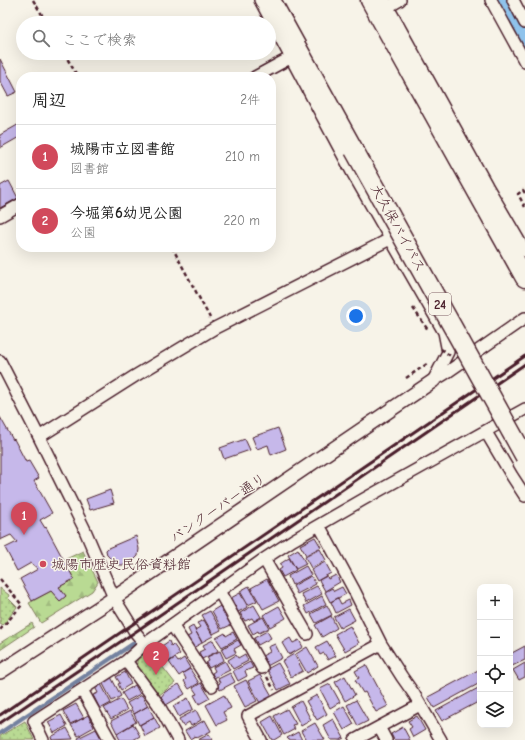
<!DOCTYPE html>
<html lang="ja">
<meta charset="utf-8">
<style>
:root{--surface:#fff;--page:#f2f2f2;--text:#222;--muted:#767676;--line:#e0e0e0;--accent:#d1495b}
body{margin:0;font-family:"Comic Neue","Klee One",sans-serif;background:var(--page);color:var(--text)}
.controls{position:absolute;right:12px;bottom:12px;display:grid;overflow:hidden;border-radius:8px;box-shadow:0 4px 16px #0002}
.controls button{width:36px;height:36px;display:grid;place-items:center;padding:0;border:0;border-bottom:1px solid var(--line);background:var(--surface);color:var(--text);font:20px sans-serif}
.you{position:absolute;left:356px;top:316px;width:14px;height:14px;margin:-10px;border:3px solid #fff;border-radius:50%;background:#1a73e8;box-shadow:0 0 0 6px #1a73e833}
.badge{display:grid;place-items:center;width:26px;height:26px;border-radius:50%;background:var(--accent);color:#fff;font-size:13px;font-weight:700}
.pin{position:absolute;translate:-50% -33px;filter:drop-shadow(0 1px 2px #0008)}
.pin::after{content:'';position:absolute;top:21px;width:14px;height:12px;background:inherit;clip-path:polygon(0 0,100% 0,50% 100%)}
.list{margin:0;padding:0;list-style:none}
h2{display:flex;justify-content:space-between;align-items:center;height:52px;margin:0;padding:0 16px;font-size:17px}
h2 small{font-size:13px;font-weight:400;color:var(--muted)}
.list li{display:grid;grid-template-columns:26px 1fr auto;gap:12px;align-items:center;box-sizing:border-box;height:64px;padding:0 16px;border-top:1px solid var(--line)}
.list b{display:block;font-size:15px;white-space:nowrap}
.list p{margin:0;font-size:13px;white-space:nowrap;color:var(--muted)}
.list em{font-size:13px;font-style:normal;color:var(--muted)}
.icon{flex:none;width:22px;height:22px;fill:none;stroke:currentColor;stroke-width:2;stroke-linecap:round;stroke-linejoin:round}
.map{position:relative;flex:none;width:525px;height:740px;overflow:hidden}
.search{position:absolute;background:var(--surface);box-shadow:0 4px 16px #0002;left:16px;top:16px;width:260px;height:44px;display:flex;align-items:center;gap:10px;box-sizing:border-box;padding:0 14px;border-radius:22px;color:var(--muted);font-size:15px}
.panel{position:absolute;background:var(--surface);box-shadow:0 4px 16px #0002;left:16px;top:72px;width:260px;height:180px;border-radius:16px}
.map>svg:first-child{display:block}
</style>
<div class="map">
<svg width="525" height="740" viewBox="0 0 525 740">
<defs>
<pattern id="green-dots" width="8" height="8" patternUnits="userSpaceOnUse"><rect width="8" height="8" fill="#b9da93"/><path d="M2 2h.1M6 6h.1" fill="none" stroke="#a1bb7f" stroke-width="1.8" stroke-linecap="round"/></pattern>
<pattern id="forest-firs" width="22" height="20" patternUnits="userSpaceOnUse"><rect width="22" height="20" fill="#b9da93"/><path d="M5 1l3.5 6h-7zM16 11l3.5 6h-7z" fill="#a1bb7f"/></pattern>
</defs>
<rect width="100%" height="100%" fill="#f7f3e8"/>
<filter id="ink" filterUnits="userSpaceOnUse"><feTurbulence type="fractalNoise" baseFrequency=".025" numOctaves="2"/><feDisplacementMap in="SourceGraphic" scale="8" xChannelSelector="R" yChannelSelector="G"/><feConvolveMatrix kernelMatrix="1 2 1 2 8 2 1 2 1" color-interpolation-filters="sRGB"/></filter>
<g filter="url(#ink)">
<path fill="url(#green-dots)" stroke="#827c5f" d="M0,588L9,595L8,598L17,607L3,625L0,623Z
M148,648L175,683L158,696L137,666V656Z
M25,721L34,740H0V736Z"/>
<path fill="url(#forest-firs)" stroke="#827c5f" d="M83,551L98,582L92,591L41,623L29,603L51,591L60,601L66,596L59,587L74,579L64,560Z
M32,623L34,627L0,650V643Z"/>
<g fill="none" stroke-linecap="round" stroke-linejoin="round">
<path stroke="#73819f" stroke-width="4" d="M0,733L134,643"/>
<path stroke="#8fc3ec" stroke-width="23" d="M503,0L525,39"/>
</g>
<path fill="#c6b8ea" stroke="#4a1f2b" d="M0,59L17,92L8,96L0,81Z
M21,123V136L0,148V135Z
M9,181L18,198L0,208V186Z
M0,417L13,440L14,439L26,462L29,461L39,478L34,481L52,513L40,520L45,528L46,527L74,579L59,587L66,596L60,601L51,591L32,601L20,579L38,569L31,563L17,571L5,548L17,542L11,535L0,540Z
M278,428L286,449L271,455L268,445L257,449L252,437Z
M245,439L250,450L224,459L220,448Z
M110,490L114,503L90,510L86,499Z
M136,536L139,549L138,556L133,561L127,565H120L113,561L107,555L106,550L108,548Z
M315,537L321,547L306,555L300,545Z
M298,549L306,564L296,569L288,555Z
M320,549L326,560L311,568L305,557Z
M289,558L296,570L283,577L279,570L282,568L280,564Z
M325,562L331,573L317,581L311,570Z
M306,566L311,575L292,585L288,576Z
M336,575L340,582L325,591L319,580L327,576L328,579Z
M311,576L316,584L297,594L293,586Z
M267,579L279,601L263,609L251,588Z
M249,586L257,601L248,605L240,591Z
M317,586L322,594L306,603L301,594Z
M342,587L346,594L330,602L325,592L332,588L334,591Z
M240,593L248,607L238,612L231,598Z
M322,596L326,604L308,614L304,606Z
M338,598L341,604L349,600L351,605L336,613L331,602Z
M254,605L261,617L254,621L252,618L245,621L240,613Z
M327,605L332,615L316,623L311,614Z
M220,606L231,625L222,629L212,611Z
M279,606L286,618L270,627L263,615Z
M349,609L355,620L340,628L334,617Z
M210,611L221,630L213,634L202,615Z
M331,616L337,628L322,637L315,625Z
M263,617L269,628L259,633L258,631L253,634L248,625Z
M204,620L213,636L202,642L195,630L200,627L197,623Z
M193,626L202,643L191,649L185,638L191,635L188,629Z
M350,626L359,643L345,651L335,634Z
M267,631L271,638L258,645L254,638Z
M233,632L237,639L222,647L216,638L225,633L226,636Z
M290,638L293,643L299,640L303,647L289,655L282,643Z
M213,640L218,651L202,659L199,652L205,649L203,645Z
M238,640L241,645L234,649L236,653L226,658L221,649Z
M169,641L171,646L173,644L180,654L168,662L159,648Z
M327,641L336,656L328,660L324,653L320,655L316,647Z
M275,644L282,658L267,666L262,656L270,652L268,647Z
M525,646V660L512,666L510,663V654Z
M307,647L318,666L307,673L296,654Z
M220,651L224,660L209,668L206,663L209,661L207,657Z
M245,654L248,661L233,669L228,660L236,655L238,658Z
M294,654L303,671L291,677L282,661Z
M175,658L178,662L184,658L190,668L179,676L169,662Z
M225,661L230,670L214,678L212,673L215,671L213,667Z
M250,662L253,668L245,671L247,676L238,681L233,671Z
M278,663L290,684L278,690L267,669Z
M525,663V677L519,680L513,670Z
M366,665L388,706L376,712L365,692L363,693L355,680L359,678L355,671Z
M190,669L199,683L189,689L184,681L186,679L183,673Z
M480,669V683L434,708L428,697Z
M125,672L131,684L121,690L118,684L120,683L116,677Z
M230,673L235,682L220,690L217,685L220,683L218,679Z
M260,675L272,696L260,703L248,681Z
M345,676L355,695L345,701L335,682Z
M111,677L121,696L112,701L102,682Z
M246,680L257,701L245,707L234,686Z
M201,683L210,698L199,704L194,695L197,694L193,688Z
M101,684L111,703L100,709L93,695L98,693L95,687Z
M179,684L185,694L166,705L161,697L165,692Z
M330,684L340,702L330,708L320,689Z
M135,685L140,694L127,701L122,693Z
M480,687V701L442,721L436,711Z
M142,695L148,706L134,714L127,703Z
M224,695L231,708L223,712L227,720L217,725L206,705Z
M317,695L327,714L317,720L306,701Z
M188,698L193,709L179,717L173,706Z
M121,699L127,710L111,719L104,708Z
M356,700L368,721L358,726L347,705Z
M301,701L311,720L301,726L291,707Z
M76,704L84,718L70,724L63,711Z
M148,706L154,717L139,725L134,714Z
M344,706L354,724L344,730L334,712Z
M287,709L296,724L292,725L295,729L284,735L274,716Z
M196,710L201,720L191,726L189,722L183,726L179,719Z
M130,711L136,722L117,733L111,721Z
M61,715L67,726L54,733L48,722Z
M88,715L94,727L78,736L71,725Z
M272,716L282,735L274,740H272L262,722Z
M417,716L425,730L413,737L409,729L412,727L408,721Z
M154,717L160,728L145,736L140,725Z
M333,719L344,738L340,740H331L323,725Z
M205,720L211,731L197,738L195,736L190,739L185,731Z
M315,723L325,740H306L301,731Z
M133,724L140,736L133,740H120L117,734Z
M403,727L410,740H394L391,734Z
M67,728L73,739L52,740L51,737Z
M96,729L102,740H79L78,738Z
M298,732L302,740H289L287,738Z
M209,734L213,740H198Z"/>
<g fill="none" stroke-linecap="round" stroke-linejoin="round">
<g stroke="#4a1f2b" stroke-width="14">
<path id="minor" d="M260,0L352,172L444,332L448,352L433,381
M384,0L487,186L525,251
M491,0L525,62
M513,0L525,23
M388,7L400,0
M255,77L290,58
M0,216L21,204
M0,361L39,437L84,528L114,598L135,632L145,644
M433,381L446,373L525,318
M486,432L512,476L525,496
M39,437L135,376L215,328L390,239
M319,525L353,588L381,644L402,677L414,694L441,740
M264,559L307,634
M219,591L262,668
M172,625L212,686
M126,661L158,704L178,740
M82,690L110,740
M379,727L386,740
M43,740L34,721L126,661L145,644L264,559L293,540L364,499L525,409
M261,740L248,716L381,644
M355,740L420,705"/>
</g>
<g stroke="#4a1f2b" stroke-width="16">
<path id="tertiary" d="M0,672L114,598L433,381"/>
</g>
<g stroke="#4a1f2b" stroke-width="21">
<path id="trunk" d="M271,0L354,150
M370,0L525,278"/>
</g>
<path stroke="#4a1f2b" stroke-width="2.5" stroke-dasharray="4 3" stroke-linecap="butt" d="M33,0L47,23
M64,53L78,77
M525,193L523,190L518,194L525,207
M172,247L210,318
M413,308L428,330
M406,378L427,364
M0,579L22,605L0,630
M267,677L274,690"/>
<use href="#minor" stroke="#f7f3e8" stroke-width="11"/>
<use href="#tertiary" stroke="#f7f3e8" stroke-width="13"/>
<use href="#trunk" stroke="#f7f3e8" stroke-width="18"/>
<path stroke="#4a1f2b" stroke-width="3" d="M0,715L525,356
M0,723L135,632L525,364"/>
<g stroke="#4a1f2b" stroke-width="21" stroke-linecap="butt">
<path id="trunk-bridge" d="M354,150L525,457"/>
</g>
<path stroke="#4a1f2b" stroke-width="2.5" stroke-dasharray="4 3" stroke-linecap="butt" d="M441,349L452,357"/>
<use href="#trunk-bridge" stroke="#f7f3e8" stroke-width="18"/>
</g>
</g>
<circle fill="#d1495b" stroke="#f7f3e8" stroke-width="1.5" cx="43" cy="564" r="4"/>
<g text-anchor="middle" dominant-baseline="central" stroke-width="3" stroke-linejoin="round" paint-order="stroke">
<rect fill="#f7f3e8" stroke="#7e5f64" stroke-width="1" x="429" y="293" width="22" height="22" rx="3"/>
<g font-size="13" font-weight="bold" fill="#4a1f2b">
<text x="440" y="304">24</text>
</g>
<g font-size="14" fill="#4a1f2b" stroke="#f7f3e8">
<text transform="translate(398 228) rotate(61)">大久保バイパス</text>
<text transform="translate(218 508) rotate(-34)">バンクーバー通り</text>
</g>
<g font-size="14" fill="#4a1f2b" stroke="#f7f3e8" text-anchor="start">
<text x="51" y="564">城陽市歴史民俗資料館</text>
</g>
</g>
</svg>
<div class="controls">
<button>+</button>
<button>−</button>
<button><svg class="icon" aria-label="locate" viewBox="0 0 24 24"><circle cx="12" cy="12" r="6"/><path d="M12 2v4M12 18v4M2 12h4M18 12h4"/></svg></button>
<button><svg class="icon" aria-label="layers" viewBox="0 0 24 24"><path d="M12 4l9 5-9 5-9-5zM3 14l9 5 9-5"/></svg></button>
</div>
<div class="you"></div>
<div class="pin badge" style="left:24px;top:535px">1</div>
<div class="pin badge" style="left:156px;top:675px">2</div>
<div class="search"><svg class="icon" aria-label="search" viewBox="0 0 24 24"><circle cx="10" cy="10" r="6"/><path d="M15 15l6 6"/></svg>ここで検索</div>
<section class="panel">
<h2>周辺<small>2件</small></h2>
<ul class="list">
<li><span class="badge">1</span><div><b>城陽市立図書館</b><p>図書館</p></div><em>210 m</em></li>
<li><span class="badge">2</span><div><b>今堀第6幼児公園</b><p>公園</p></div><em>220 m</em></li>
</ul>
</section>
</div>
